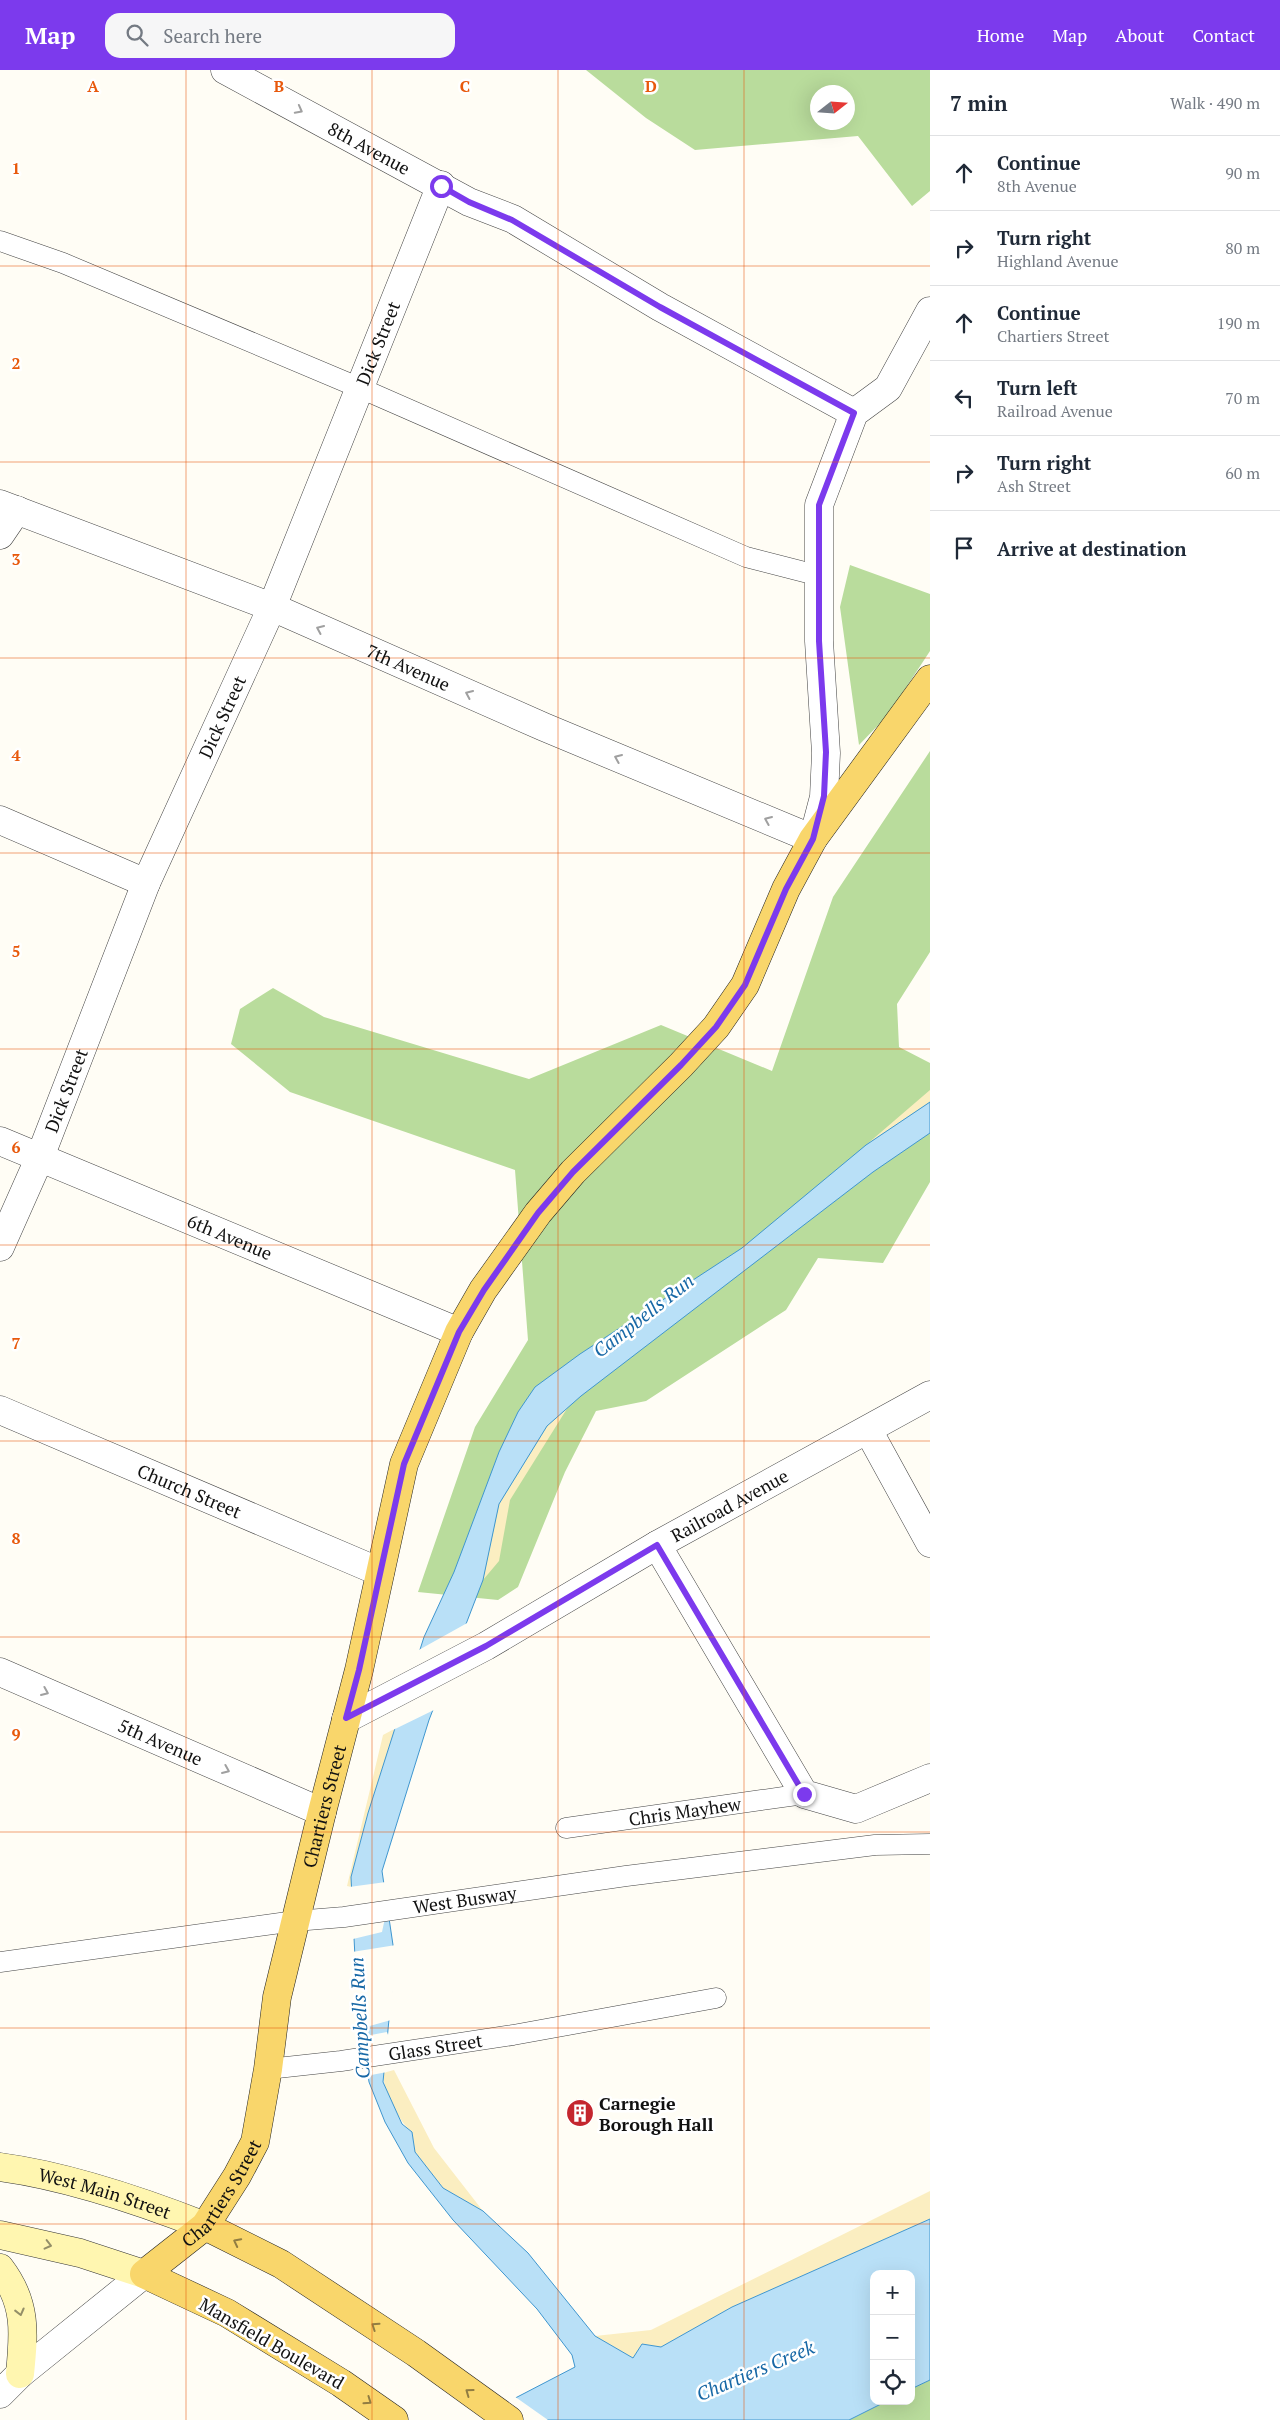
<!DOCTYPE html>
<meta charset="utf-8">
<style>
:root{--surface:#fff;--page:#f6f6f7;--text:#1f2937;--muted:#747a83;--line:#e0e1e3;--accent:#7c3aed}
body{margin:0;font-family:"PT Serif",serif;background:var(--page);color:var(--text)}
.controls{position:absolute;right:15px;bottom:15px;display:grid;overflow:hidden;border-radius:10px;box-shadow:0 5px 20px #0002}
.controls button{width:45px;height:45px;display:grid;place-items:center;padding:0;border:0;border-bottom:1px solid var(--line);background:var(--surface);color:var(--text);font:25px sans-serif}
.compass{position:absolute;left:810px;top:15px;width:45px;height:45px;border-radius:50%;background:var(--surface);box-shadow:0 5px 20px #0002;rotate:73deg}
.stop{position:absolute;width:15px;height:15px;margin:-11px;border:4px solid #7c3aed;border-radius:50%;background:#fff}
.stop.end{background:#7c3aed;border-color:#fff;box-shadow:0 1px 5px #0008}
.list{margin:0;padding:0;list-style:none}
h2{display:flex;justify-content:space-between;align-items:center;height:65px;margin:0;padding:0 20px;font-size:21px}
h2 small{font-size:16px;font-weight:400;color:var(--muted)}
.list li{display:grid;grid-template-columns:32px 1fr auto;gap:15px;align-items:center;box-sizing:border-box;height:75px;padding:0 20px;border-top:1px solid var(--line)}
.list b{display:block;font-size:19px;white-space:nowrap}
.list p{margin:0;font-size:16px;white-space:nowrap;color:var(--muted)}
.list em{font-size:16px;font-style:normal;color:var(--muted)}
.icon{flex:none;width:28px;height:28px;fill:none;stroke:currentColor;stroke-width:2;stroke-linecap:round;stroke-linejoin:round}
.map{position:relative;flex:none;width:930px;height:2350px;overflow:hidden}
header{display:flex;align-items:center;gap:30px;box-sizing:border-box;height:70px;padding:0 25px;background:var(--accent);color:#fff}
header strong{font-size:24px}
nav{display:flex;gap:28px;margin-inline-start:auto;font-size:18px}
.search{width:350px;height:45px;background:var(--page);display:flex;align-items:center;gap:12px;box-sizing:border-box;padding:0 18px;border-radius:15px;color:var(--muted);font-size:19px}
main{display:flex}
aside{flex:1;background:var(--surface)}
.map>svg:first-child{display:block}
</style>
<header>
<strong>Map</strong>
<div class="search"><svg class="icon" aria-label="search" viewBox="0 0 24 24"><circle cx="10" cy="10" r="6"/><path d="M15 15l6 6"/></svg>Search here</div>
<nav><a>Home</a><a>Map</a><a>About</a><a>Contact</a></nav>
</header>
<main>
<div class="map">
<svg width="930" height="2350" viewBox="0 0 930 2350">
<rect width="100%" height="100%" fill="#fffdf5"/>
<path fill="#b9dc9c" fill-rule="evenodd" d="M586,0H930V121L912,136L858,66L695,80L646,48ZM848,22V52H818V22Z
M850,495L930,524V581L888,645L859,675L840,537Z
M930,681V882L897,934L899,977L930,993V1112L883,1193L818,1188L786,1240L646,1331L596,1341L565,1402L518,1517L498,1530L418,1522L475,1357L528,1270L515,1100L290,1022L231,974L240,939L273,918L324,947L529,1009L661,955L772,1001L833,827Z
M930,2310V2350H849L887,2331H911V2319Z"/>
<path fill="#fbeec1" d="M930,1020V1032L866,1075Z
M568,1337L510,1430L499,1491L483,1510L499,1434L547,1356Z
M396,1658L368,1743L351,1807V1817L347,1816L383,1665Z
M394,2000L434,2078L483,2141L443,2118L415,2082L412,2062C398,2051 383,2020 383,2003Z
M930,2121V2149L732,2237L661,2277L642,2274L633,2288L595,2266L651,2260Z"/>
<path fill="#b9e0f7" stroke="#3f96cf" d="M930,1032V1063L873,1102L581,1326L547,1356L499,1434L483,1510L429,1650L382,1801L393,1875L392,1918L383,2012L402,2054L412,2062L415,2082L443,2118L483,2141L528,2183L595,2266L633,2288L642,2274L661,2277L732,2237L930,2149V2310L911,2319V2204H874V2331H887L849,2350H473L575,2297L572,2285L537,2239L453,2150L408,2093L385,2052L369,2012L357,1928L351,1807L368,1743L424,1567L454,1502L499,1382L518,1342L535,1317L580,1284L742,1178L866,1075Z"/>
<path fill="#fffdf5" d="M469,1552L436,1639L393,1660L417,1581Z
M386,1812L389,1829L382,1862L353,1869L349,1817Z
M396,1875L391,1950L359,1959L354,1928L352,1882Z
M387,1962L390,1970L387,2002L366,2006L360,1967Z
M514,2326L548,2350H471L472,2348Z"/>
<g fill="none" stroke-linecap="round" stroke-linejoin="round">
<g stroke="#444" stroke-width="21">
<g id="service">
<path d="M0,171L63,193L360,318L746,487L820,506"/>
<path id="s1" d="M566,1758L804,1724"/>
<path id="s2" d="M0,1892L295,1851L344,1847L626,1806L875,1775L930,1774"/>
<path id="s3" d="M268,1999L341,1991L513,1965L716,1928"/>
</g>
</g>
<g stroke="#444" stroke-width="29">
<g id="minor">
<path id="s4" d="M225,0L469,132L513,149L660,237L854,343"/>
<path id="s5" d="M0,434L272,537L544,657L813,769L824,727L826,683L819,571V435L854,343L888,318L930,241"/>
<path d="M0,465L17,440"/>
<path d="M0,750L146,813"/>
<path id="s6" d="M0,1071L459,1262"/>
<path id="s7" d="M0,1177L40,1087L146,813L272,537L441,115"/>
<path id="s8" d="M0,1340L380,1502"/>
<path d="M868,1360L930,1473"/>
<path d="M657,1475L804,1724L856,1739L930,1708"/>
<path id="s9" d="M0,1602L322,1742"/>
<path id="s10" d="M346,1649L486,1576L657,1475L930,1325"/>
</g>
</g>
<g stroke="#444" stroke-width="29">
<path id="tertiary" d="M0,2324L20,2304L144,2204"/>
</g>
<g stroke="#333" stroke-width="29">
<g id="secondary">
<path id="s11" d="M0,2097C68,2106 141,2131 205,2156"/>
<path d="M0,2165L80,2183L144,2204"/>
<path d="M0,2198C27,2233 24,2263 20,2304"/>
</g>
</g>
<g stroke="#222" stroke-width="29">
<g id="primary">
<path d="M205,2156L281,2194L416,2283L509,2350"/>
<path id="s12" d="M394,2350L341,2313L227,2243L144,2204L205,2156L237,2106L255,2072L268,1999L277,1927L322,1742L359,1600L404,1394L459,1262L483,1220L538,1143L573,1102L681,995L716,957L745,915L786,819L813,769L930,609"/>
</g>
</g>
<use href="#service" stroke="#fff" stroke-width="20"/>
<use href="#minor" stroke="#fff" stroke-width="28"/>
<use href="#tertiary" stroke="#fff" stroke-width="28"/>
<use href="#secondary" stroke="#fff6b0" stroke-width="28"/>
<use href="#primary" stroke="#f9d66b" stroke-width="28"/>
</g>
<defs><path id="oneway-chevron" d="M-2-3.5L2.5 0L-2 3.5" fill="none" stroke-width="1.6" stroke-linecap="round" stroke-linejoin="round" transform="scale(1.25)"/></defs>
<g stroke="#a0a0a0">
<use href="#oneway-chevron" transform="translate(299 40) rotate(28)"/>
<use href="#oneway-chevron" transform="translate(320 559) rotate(-156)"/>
<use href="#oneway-chevron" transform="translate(469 624) rotate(-156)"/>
<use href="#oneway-chevron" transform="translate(618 688) rotate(-157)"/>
<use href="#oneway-chevron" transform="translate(768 750) rotate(-157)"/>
<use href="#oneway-chevron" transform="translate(45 1622) rotate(23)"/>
<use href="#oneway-chevron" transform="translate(226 1700) rotate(23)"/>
</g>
<g stroke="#917d42">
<use href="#oneway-chevron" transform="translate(237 2172) rotate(-153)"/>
<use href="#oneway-chevron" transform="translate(375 2256) rotate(-146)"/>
<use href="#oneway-chevron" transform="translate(469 2322) rotate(-144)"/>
<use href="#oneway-chevron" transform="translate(368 2331) rotate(35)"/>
</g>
<g stroke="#948f68">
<use href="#oneway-chevron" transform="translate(48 2175) rotate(14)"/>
<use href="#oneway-chevron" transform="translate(20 2242) rotate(76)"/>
</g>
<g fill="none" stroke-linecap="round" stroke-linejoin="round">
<path stroke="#7c3aed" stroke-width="6" d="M441,116L469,132L512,150L660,237L854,343L819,435V571L826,682L824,726L813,769L786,819L745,915L716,957L681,995L573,1102L538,1143L484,1220L459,1262L404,1394L359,1600L346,1648L486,1576L657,1475L804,1724"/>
</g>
<path fill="none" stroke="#e8590c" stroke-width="1" stroke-opacity="0.55" d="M186,0V2350M372,0V2350M558,0V2350M744,0V2350M0,196H930M0,392H930M0,588H930M0,783H930M0,979H930M0,1175H930M0,1371H930M0,1567H930M0,1762H930M0,1958H930M0,2154H930"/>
<defs>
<g id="building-disc" transform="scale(1.4375)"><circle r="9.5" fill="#c4262e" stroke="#fff"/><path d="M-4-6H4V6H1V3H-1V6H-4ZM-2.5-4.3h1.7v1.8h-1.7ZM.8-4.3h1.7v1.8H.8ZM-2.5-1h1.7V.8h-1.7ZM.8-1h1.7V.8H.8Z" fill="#fff"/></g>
</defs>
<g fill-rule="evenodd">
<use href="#building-disc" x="580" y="2043"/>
</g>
<g text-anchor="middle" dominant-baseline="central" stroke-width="5" stroke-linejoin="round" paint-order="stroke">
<g font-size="18" fill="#111" stroke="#fff">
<text stroke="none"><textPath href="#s4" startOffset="164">8th Avenue</textPath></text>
<text stroke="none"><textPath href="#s7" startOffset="980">Dick Street</textPath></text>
<text stroke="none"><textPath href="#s5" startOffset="440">7th Avenue</textPath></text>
<text stroke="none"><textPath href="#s7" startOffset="575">Dick Street</textPath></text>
<text stroke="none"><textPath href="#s7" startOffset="170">Dick Street</textPath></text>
<text stroke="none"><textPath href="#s6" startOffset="249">6th Avenue</textPath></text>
<text stroke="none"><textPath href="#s8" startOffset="206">Church Street</textPath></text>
<text stroke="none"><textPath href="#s10" startOffset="439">Railroad Avenue</textPath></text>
<text stroke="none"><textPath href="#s9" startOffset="175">5th Avenue</textPath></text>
<text stroke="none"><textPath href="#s12" startOffset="809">Chartiers Street</textPath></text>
<text stroke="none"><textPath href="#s1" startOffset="120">Chris Mayhew</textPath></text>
<text stroke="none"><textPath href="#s2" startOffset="469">West Busway</textPath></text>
<text stroke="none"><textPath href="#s3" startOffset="169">Glass Street</textPath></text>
<text stroke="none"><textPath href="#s12" startOffset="404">Chartiers Street</textPath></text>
<text stroke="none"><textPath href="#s11" startOffset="108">West Main Street</textPath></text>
<text transform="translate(272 2273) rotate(30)">Mansfield Boulevard</text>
</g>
<g font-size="18" font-weight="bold" fill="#111" stroke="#fff" text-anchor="start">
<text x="599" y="2033">Carnegie<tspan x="599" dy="21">Borough Hall</tspan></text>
</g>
<g font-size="19" font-style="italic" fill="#1768a6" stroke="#fff">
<text transform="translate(643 1245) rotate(-38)">Campbells Run</text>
<text transform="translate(359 1948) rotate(-93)">Campbells Run</text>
<text transform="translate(755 2300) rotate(-23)">Chartiers Creek</text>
</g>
</g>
<g font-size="16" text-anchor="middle" font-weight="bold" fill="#e8590c" stroke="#fff" stroke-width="5" stroke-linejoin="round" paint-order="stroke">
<text x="93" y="22">A</text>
<text x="279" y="22">B</text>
<text x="465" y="22">C</text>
<text x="651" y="22">D</text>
<text x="16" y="104">1</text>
<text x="16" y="299">2</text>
<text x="16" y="495">3</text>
<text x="16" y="691">4</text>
<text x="16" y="887">5</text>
<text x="16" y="1083">6</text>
<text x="16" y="1279">7</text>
<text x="16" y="1474">8</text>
<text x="16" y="1670">9</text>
</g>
</svg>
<div class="controls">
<button>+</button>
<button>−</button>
<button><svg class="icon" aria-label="locate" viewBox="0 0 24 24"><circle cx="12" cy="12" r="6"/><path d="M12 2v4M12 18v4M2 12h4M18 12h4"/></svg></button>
</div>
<svg class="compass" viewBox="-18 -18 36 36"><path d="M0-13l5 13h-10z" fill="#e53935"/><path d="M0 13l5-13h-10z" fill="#747a83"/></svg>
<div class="stop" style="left:441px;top:116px"></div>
<div class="stop end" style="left:804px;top:1724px"></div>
</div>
<aside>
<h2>7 min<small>Walk · 490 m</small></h2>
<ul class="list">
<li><svg class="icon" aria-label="ahead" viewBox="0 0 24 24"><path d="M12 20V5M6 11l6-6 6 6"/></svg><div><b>Continue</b><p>8th Avenue</p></div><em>90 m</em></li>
<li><svg class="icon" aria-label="right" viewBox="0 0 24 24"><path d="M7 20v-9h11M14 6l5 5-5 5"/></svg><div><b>Turn right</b><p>Highland Avenue</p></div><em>80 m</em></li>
<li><svg class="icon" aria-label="ahead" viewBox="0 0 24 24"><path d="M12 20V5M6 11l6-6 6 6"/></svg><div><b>Continue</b><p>Chartiers Street</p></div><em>190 m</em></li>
<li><svg class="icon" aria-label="left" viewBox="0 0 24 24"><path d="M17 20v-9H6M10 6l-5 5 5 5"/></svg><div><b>Turn left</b><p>Railroad Avenue</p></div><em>70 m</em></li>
<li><svg class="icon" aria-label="right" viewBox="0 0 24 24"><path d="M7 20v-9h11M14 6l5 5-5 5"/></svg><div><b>Turn right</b><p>Ash Street</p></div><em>60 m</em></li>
<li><svg class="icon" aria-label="arrive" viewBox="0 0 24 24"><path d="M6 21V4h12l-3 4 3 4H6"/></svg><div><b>Arrive at destination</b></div></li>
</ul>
</aside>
</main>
